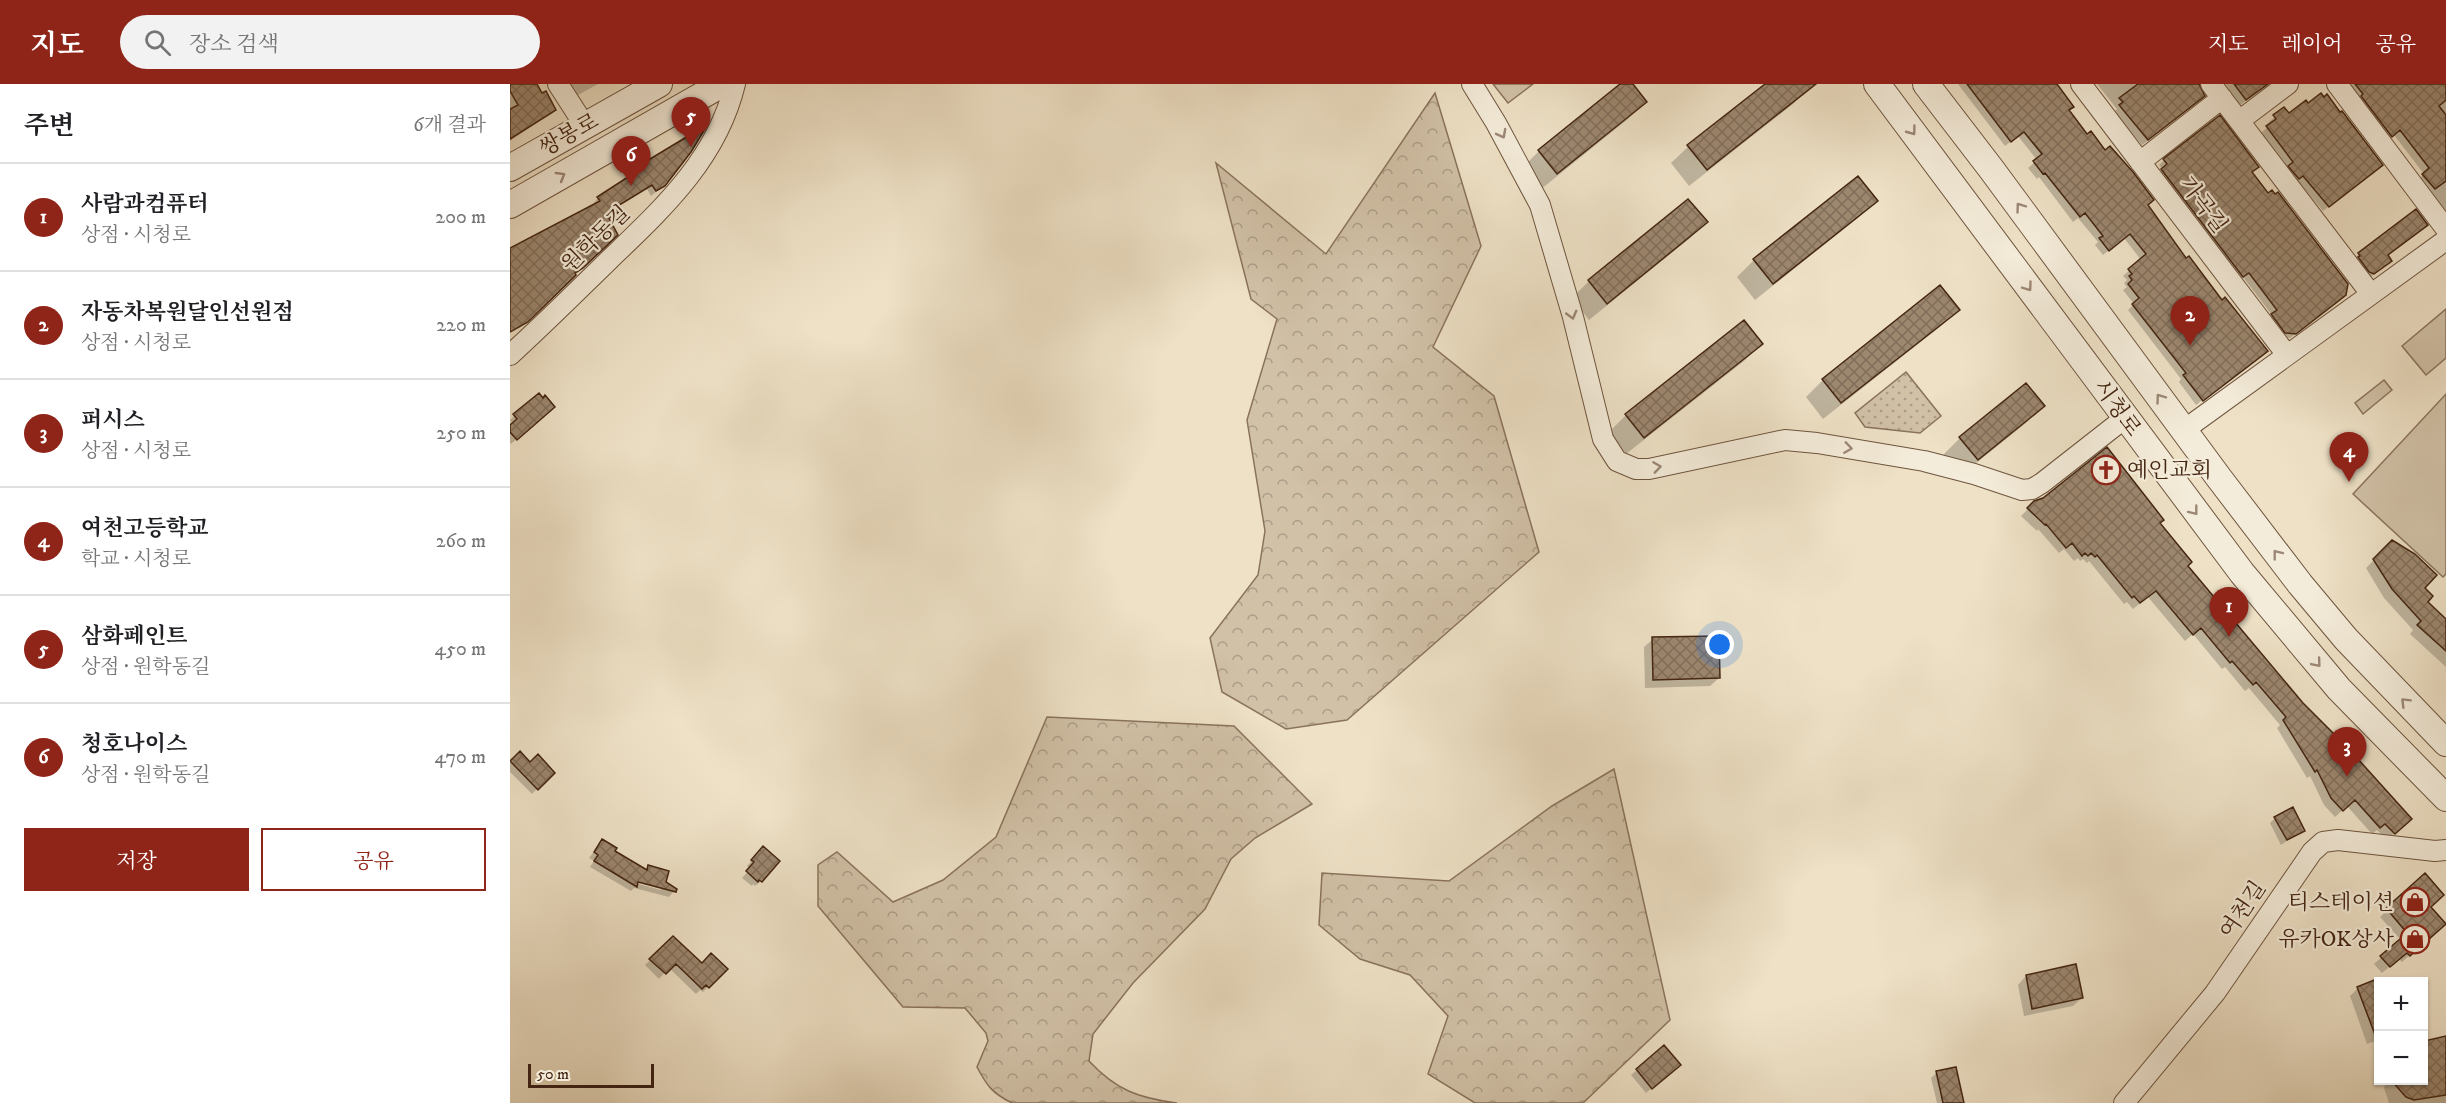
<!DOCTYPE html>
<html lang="ko">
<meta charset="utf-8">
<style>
:root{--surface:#fff;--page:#f2f2f2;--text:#202124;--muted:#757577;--line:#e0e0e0;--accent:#8f2418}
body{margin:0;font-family:"IM FELL DW Pica","Noto Serif KR",serif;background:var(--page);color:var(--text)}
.controls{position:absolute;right:18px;bottom:18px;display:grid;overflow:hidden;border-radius:0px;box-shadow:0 2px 4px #0004}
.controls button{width:54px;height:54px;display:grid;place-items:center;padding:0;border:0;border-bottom:2px solid var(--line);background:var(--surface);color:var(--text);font:30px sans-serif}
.scale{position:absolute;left:18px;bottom:15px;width:126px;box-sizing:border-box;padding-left:6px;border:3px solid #442511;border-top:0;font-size:16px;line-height:21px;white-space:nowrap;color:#442511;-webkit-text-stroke:4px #f4ecda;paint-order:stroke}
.you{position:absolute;left:1210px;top:561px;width:21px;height:21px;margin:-15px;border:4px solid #fff;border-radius:50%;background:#1a73e8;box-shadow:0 0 0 9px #1a73e833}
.badge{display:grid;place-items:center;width:39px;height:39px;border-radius:50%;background:var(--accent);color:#fff;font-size:20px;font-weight:700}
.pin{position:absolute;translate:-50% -50px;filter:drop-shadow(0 2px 3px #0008)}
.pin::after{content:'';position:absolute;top:32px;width:21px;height:18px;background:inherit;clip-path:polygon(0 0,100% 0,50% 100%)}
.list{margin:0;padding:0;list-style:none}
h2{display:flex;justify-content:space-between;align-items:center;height:78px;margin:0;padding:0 24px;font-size:26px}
h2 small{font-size:20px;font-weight:400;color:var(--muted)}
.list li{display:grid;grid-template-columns:39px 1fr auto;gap:18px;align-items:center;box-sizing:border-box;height:108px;padding:0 24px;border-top:2px solid var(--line)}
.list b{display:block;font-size:22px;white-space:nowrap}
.list p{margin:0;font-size:20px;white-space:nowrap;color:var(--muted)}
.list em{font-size:20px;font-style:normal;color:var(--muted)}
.actions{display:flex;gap:12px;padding:18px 24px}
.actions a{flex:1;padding:14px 0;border:2px solid var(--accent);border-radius:0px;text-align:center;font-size:21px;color:var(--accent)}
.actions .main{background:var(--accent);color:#fff}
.icon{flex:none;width:33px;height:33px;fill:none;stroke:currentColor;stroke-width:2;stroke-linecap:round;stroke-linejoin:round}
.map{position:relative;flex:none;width:1936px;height:1019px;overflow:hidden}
header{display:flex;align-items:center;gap:36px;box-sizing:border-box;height:84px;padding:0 30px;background:var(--accent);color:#fff}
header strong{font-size:28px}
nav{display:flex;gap:33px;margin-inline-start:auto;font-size:21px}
.search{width:420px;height:54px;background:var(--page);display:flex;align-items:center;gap:15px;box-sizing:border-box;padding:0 21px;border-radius:33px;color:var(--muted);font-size:22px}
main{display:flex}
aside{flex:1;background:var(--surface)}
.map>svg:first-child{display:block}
</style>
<header>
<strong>지도</strong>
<div class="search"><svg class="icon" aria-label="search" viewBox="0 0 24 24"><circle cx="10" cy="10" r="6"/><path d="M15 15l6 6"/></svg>장소 검색</div>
<nav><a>지도</a><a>레이어</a><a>공유</a></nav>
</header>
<main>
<aside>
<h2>주변<small>6개 결과</small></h2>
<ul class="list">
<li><span class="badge">1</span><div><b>사람과컴퓨터</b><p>상점 · 시청로</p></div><em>200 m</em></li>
<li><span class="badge">2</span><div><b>자동차복원달인선원점</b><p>상점 · 시청로</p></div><em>220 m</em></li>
<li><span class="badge">3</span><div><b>퍼시스</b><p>상점 · 시청로</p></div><em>250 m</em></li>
<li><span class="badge">4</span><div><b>여천고등학교</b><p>학교 · 시청로</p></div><em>260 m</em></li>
<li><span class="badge">5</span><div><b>삼화페인트</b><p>상점 · 원학동길</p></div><em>450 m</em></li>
<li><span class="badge">6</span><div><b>청호나이스</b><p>상점 · 원학동길</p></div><em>470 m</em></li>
</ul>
<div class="actions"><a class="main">저장</a><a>공유</a></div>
</aside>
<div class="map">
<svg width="1936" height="1019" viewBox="0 0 1936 1019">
<defs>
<pattern id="forest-crowns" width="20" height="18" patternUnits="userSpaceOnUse" patternTransform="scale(1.5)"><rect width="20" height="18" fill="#d1c1a7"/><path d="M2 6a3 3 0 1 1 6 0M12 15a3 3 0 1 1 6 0" fill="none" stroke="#ab9d87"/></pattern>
<pattern id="park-dots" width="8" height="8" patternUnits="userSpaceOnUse" patternTransform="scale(1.5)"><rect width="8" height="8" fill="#d1c1a7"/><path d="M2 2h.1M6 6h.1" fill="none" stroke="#ab9d87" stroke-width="1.8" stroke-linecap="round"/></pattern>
<pattern id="building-cross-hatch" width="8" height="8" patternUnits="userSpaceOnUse" patternTransform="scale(1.5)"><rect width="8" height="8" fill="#9c876f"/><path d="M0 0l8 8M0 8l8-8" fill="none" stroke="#816e5a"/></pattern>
</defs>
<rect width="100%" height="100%" fill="#eee1c6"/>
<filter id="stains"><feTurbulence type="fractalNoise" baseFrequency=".00333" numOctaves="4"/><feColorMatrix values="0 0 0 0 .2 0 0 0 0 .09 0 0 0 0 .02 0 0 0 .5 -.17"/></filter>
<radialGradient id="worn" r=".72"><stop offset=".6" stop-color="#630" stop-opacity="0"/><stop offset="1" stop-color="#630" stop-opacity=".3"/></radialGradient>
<path fill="#d1c1a7" stroke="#8a735c" stroke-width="1.5" d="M983,0H1023L998,19Z
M1936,225V274L1916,291L1892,262Z
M1874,296L1882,306L1853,330L1845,319Z
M1936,310V490L1933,493L1843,410Z"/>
<path fill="url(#forest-crowns)" stroke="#8a735c" stroke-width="1.5" d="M925,9L971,162L923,263L984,312L1029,468L837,636L776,645L712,608L700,554L748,491L755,447L737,336L767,235L741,215L706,79L816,170Z
M537,633L724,642L802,720L745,754L721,775L695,825L623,899L583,950L579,977C606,1006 628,1014 667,1019H502C482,1009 477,1002 467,983L478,957L476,949L455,924L393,923L308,822V781L327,768L383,818L433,796L486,753Z
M1104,685L1160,936L1073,1019H965L918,990L938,932L900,891L850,875L809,841L812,789L939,797L1042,722Z"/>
<path fill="url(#park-dots)" stroke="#8a735c" stroke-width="1.5" d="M1396,288L1431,332L1410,349L1355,343L1345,329Z"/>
<path fill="#0003" fill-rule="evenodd" d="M0,0H25L45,26L0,57Z
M61,0H88L68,11Z
M1113,0H1121L1135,18L1118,35L1030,106L1012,84L1029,67Z
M1257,0H1297L1300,3L1283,20L1179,102L1161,79L1178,63Z
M1448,0H1545L1558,27L1576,52L1637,122L1676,176L1712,218L1756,267L1686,321L1669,298L1671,295L1618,226L1624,220L1613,206L1617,203L1614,199L1617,196L1613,192L1631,176L1614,154L1593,171L1585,161L1588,158L1568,134L1563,138L1529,93L1527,95L1518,84L1527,76L1508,52L1495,62Z
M1587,0H1688L1687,18L1632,61L1604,28L1607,25Z
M1715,0H1760L1730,21Z
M1835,0H1936V129L1908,96L1914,90L1884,51L1876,57Z
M1774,25L1779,31L1871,81L1813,127L1787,96L1783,99L1774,88L1778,84L1751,49L1761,40L1759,38Z
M1654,76L1740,89L1758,111L1764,112L1829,216L1780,254L1770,253L1757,236L1762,231L1733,193L1727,197L1647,92L1653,86L1649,81Z
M131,82L154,101L141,112L137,105L105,124L107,128L98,135L106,151L11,243L0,249V164L84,122L83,120L88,114L127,89L126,87Z
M1366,116L1349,133L1245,216L1227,193L1244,176Z
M1178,117L1196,138L1179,155L1079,236L1062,214L1079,197Z
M1916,141L1877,172L1875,182L1858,195L1844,175L1849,170Z
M1430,203L1448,225L1431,242L1313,335L1296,313L1313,296Z
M1251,260L1234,277L1116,370L1099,348L1116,331Z
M1533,322L1516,339L1450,392L1433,371L1450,354Z
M38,328L1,360L0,359V343L3,341L0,336L5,331Z
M1525,418L1648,439L1676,482L1893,741L1877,756L1867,746L1862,750L1837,722L1825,733L1814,721L1800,692L1797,694L1767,644L1770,641L1739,604L1735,607L1715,583L1712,585L1683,550L1675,557L1638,513L1623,525L1617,518L1614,520L1579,477L1577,479L1573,475L1570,477L1568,474L1564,477L1554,465L1549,469L1528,445L1527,447L1511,432Z
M1882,458L1913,504L1915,518L1936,537V583L1900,550L1903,546L1874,514L1856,484Z
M1143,555L1209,594L1200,602L1135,604L1134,563Z
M10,669L20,680L43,689L22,710L0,688V679Z
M1765,734L1793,746L1771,761L1760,739Z
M92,757L103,768L135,787L138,783L164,807L159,813L124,804L121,807L80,783L84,777L79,774ZM122,795L151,803V806L121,798Z
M248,769L251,797L245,802L243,800L242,802L232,794L240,785L237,782Z
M1915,792L1920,823L1927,847L1892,878L1889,875L1872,889L1864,880L1891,856L1870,833Z
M163,854L191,881L216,885L193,908L190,906L186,910L159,884L149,895L135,881Z
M1516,892L1572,914L1563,922L1514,932L1508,901Z
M1871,895L1872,898H1868V956L1857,960L1840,912L1848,904Z
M1936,953V1019H1879L1874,1004L1877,996H1914V958Z
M1154,963L1164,986L1136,1009L1121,991Z
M1427,988L1452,1019H1427L1421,994Z"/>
<path fill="url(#building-cross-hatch)" stroke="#442511" stroke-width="1.5" d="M0,0H27L32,9L36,7L46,26L0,55V25L8,21L0,7Z
M1110,0H1123L1137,18L1047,90L1028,66Z
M1255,0H1306L1197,86L1177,61Z
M1457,0H1547L1564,23L1559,26L1577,50L1581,47L1595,66L1600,62L1623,88L1644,116L1638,121L1676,174L1679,172L1712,216L1715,213L1758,267L1693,317L1673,291L1676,289L1622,220L1629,214L1618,200L1622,196L1619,192L1622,190L1618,185L1636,170L1620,150L1599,167L1589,154L1593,152L1575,129L1570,133L1535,89L1533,90L1523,77L1532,70L1514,48L1501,58Z
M1628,0H1689L1695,12L1638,56L1609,21L1613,18L1609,14Z
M1724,0H1758L1736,16Z
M1845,0H1936V16L1929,22L1936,31V97L1925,105L1912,90L1919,84L1890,46L1882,53L1851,12L1853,10Z
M1811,9L1814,13L1817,10L1830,28L1832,27L1873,81L1819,123L1793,92L1789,95L1778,82L1783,78L1756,42L1766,35L1763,31L1774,23L1779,29L1796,16L1798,19Z
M1710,31L1749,83L1742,88L1758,109L1762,106L1765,110L1768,108L1838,200L1836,211L1786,250L1775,249L1761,230L1767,226L1739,189L1733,193L1651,85L1657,80L1653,75Z
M198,40L181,68L155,102L146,107L142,101L106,123L109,128L99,134L108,151L73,184L65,189L66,191L18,238L0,248V164L90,117L87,113L132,84L130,81Z
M1348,92L1368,117L1263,200L1243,175Z
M1178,115L1198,138L1097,220L1078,196Z
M1906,125L1918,141L1878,171L1882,177L1864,190L1859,188L1848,173L1850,172L1848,169Z
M1430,201L1450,226L1331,319L1312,295Z
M1234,236L1253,260L1134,354L1115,330Z
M1516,299L1535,322L1468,376L1449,353Z
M29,309L33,314L35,311L45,323L7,356L0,348V341L7,335L3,330Z
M1597,363L1654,436L1650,439L1682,478L1678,482L1793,619L1838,664L1902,735L1885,750L1875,740L1870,744L1845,716L1833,727L1821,714L1807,686L1805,688L1773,636L1776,633L1746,598L1743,601L1722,577L1720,579L1691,544L1683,551L1646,507L1630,519L1624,512L1622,514L1587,471L1585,473L1581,469L1578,472L1575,469L1572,472L1562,459L1556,464L1536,440L1535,441L1517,424L1524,417L1533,414Z
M1882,456L1905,470L1927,491L1915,504L1923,512L1918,518L1936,535V567L1907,541L1911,537L1882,505L1863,475Z
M1209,552L1210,594L1143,596L1142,553Z
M10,667L20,678L28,670L45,689L28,706L0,677Z
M1783,723L1795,747L1777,756L1764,733Z
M92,755L107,764L105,767L137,786L138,781L159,787L156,798L167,805L166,808L128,798L127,803L84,777L88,771L84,768Z
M253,762L270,777L252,798L249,796L248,798L236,787L244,778L241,776Z
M1915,789L1934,811L1921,823L1936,840L1900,872L1897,869L1880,883L1870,872L1897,849L1876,824Z
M163,852L192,879L201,869L218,885L199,904L196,901L192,905L166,880L156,890L139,875Z
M1566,880L1573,914L1522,925L1516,891Z
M1869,894V956H1867L1847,903Z
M1936,952V1011L1904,1016L1896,1013L1881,996H1914V957Z
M1154,961L1171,981L1142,1005L1126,985Z
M1446,983L1454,1019H1433L1426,987Z"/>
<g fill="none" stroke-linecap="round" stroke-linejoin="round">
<g stroke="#6e543e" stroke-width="22">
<path id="minor" d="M48,0L75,42
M962,0L986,39L1030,121L1063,233L1093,355L1107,377L1126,385H1139L1275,356L1307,359L1414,377L1464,390L1512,406L1522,405L1532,399L1615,334
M1571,0L1777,271
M1701,0L1861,210
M1827,0L1936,145
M1729,37L1778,0
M1630,78L1712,14
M0,271C34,240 66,208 99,176C153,124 207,75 225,0
M1674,346L1936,156
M1614,1019L1705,909L1802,768L1813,758L1828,756L1925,767L1936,766"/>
</g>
<g stroke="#6e543e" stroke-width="28">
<path id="tertiary" d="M1367,0L1732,489L1829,605L1936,714
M1416,0L1482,86L1709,394L1790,500L1836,555L1936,659
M0,84L149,0
M0,121L212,0"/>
</g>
<use href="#minor" stroke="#f4ecda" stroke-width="20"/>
<use href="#tertiary" stroke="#f4ecda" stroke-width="26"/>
</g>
<defs><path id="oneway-chevron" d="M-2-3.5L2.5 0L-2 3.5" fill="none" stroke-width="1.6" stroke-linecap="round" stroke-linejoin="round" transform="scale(1.5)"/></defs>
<g stroke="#9c8876">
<use href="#oneway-chevron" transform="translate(1402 47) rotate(53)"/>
<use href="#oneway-chevron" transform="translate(992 50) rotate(62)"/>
<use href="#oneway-chevron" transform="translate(51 92) rotate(-30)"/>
<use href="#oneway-chevron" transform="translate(1510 123) rotate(-126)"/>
<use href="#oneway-chevron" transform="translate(1518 203) rotate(54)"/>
<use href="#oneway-chevron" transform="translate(1062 231) rotate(75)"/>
<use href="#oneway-chevron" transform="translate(1650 314) rotate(-126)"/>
<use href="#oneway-chevron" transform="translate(1338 364) rotate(8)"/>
<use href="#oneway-chevron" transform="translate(1147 383) rotate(-8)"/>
<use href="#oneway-chevron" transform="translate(1684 427) rotate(52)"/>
<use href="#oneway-chevron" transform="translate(1767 470) rotate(-128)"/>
<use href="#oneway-chevron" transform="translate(1807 579) rotate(50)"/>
<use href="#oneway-chevron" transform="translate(1895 618) rotate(-135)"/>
</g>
<defs>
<g id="church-ring" transform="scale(1.5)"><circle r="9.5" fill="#f4ecda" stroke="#8f2418" stroke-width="1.5"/><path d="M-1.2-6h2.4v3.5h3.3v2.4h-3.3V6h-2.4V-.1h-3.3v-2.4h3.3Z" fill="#8f2418"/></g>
<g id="shop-ring" transform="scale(1.5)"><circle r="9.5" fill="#f4ecda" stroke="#8f2418" stroke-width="1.5"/><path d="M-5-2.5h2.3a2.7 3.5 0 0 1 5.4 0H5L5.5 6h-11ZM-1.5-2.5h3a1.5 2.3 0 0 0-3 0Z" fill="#8f2418"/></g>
</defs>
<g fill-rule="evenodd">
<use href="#church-ring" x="1596" y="386"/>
<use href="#shop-ring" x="1905" y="818"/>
<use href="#shop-ring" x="1905" y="855"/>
</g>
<g text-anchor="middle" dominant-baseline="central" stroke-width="4.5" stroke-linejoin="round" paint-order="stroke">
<g font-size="22" fill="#442511" stroke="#f4ecda">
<text transform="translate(59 51) rotate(-29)">쌍봉로</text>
<text transform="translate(1693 121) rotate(53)">가곡길</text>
<text transform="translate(86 155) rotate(-44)">원학동길</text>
<text transform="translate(1607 324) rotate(54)">시청로</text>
<text transform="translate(1733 826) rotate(-56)">여천길</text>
</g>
<g font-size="22" fill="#442511" stroke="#f4ecda" text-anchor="end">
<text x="1617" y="386" text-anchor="start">예인교회</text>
<text x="1884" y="818">티스테이션</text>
<text x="1884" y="855">유카OK상사</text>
</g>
</g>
<rect width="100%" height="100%" filter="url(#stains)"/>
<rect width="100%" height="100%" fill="url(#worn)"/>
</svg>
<div class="controls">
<button>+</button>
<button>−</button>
</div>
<div class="scale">50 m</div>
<div class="you"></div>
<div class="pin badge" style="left:1719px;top:553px">1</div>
<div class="pin badge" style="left:1680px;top:262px">2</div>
<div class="pin badge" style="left:1837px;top:693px">3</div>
<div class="pin badge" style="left:1839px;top:398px">4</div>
<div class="pin badge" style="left:181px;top:63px">5</div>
<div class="pin badge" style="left:121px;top:102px">6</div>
</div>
</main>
